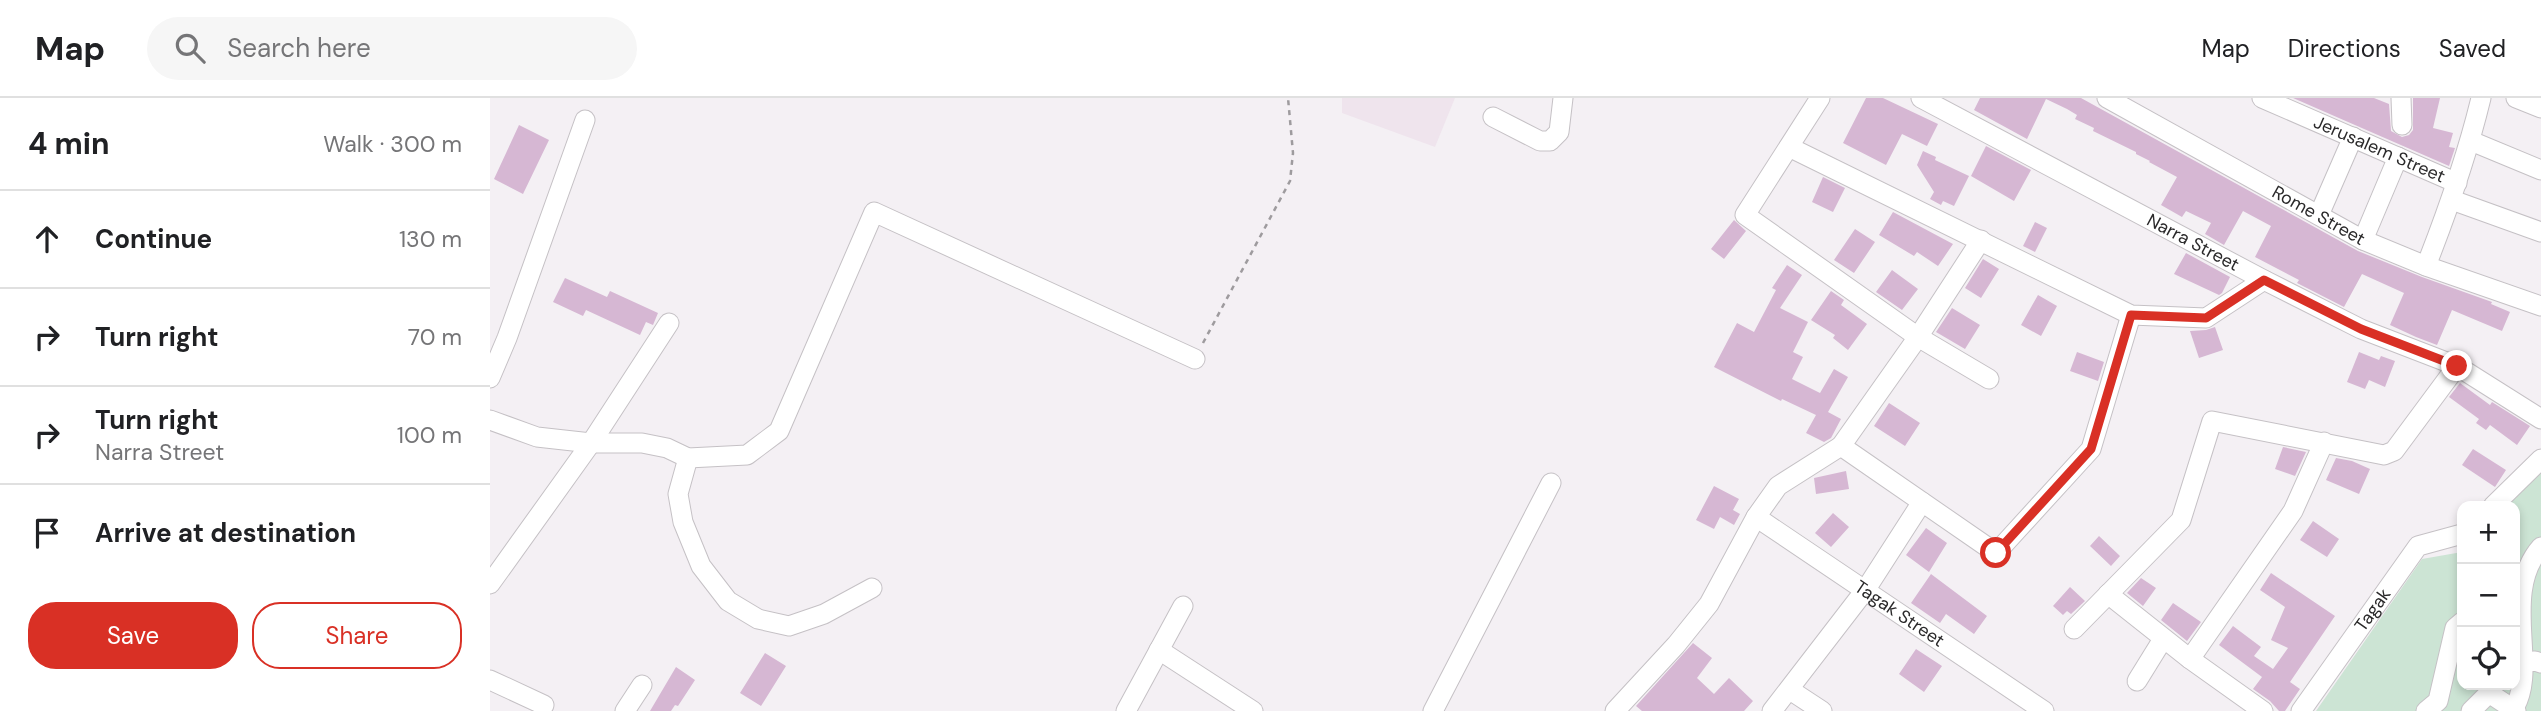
<!DOCTYPE html>
<meta charset="utf-8">
<style>
:root{--surface:#fff;--page:#f6f6f6;--text:#202124;--muted:#757577;--line:#e0e0e0;--accent:#d93025}
body{margin:0;font-family:"DM Sans",sans-serif;background:var(--page);color:var(--text)}
.controls{position:absolute;right:21px;bottom:21px;display:grid;overflow:hidden;border-radius:14px;box-shadow:0 4px 10px #0003}
.controls button{width:63px;height:63px;display:grid;place-items:center;padding:0;border:0;border-bottom:2px solid var(--line);background:var(--surface);color:var(--text);font:35px sans-serif}
.stop{position:absolute;width:21px;height:21px;margin:-16px;border:5px solid #d93025;border-radius:50%;background:#fff}
.stop.end{background:#d93025;border-color:#fff;box-shadow:0 2px 7px #0008}
.list{margin:0;padding:0;list-style:none}
h2{display:flex;justify-content:space-between;align-items:center;height:91px;margin:0;padding:0 28px;font-size:30px}
h2 small{font-size:23px;font-weight:400;color:var(--muted)}
.list li{display:grid;grid-template-columns:46px 1fr auto;gap:21px;align-items:center;box-sizing:border-box;height:98px;padding:0 28px;border-top:2px solid var(--line)}
.list b{display:block;font-size:26px;white-space:nowrap}
.list p{margin:0;font-size:23px;white-space:nowrap;color:var(--muted)}
.list em{font-size:23px;font-style:normal;color:var(--muted)}
.actions{display:flex;gap:14px;padding:21px 28px}
.actions a{flex:1;padding:16px 0;border:2px solid var(--accent);border-radius:28px;text-align:center;font-size:24px;color:var(--accent)}
.actions .main{background:var(--accent);color:#fff}
.icon{flex:none;width:38px;height:38px;fill:none;stroke:currentColor;stroke-width:2;stroke-linecap:round;stroke-linejoin:round}
.map{position:relative;flex:none;width:2051px;height:613px;overflow:hidden}
header{display:flex;align-items:center;gap:42px;box-sizing:border-box;height:98px;padding:0 35px;background:var(--surface);border-bottom:2px solid var(--line)}
header strong{font-size:33px}
nav{display:flex;gap:38px;margin-inline-start:auto;font-size:24px}
.search{width:490px;height:63px;background:var(--page);display:flex;align-items:center;gap:18px;box-sizing:border-box;padding:0 24px;border-radius:38px;color:var(--muted);font-size:26px}
main{display:flex}
aside{flex:1;background:var(--surface)}
.map>svg:first-child{display:block}
</style>
<header>
<strong>Map</strong>
<div class="search"><svg class="icon" aria-label="search" viewBox="0 0 24 24"><circle cx="10" cy="10" r="6"/><path d="M15 15l6 6"/></svg>Search here</div>
<nav><a>Map</a><a>Directions</a><a>Saved</a></nav>
</header>
<main>
<aside>
<h2>4 min<small>Walk · 300 m</small></h2>
<ul class="list">
<li><svg class="icon" aria-label="ahead" viewBox="0 0 24 24"><path d="M12 20V5M6 11l6-6 6 6"/></svg><div><b>Continue</b></div><em>130 m</em></li>
<li><svg class="icon" aria-label="right" viewBox="0 0 24 24"><path d="M7 20v-9h11M14 6l5 5-5 5"/></svg><div><b>Turn right</b></div><em>70 m</em></li>
<li><svg class="icon" aria-label="right" viewBox="0 0 24 24"><path d="M7 20v-9h11M14 6l5 5-5 5"/></svg><div><b>Turn right</b><p>Narra Street</p></div><em>100 m</em></li>
<li><svg class="icon" aria-label="arrive" viewBox="0 0 24 24"><path d="M6 21V4h12l-3 4 3 4H6"/></svg><div><b>Arrive at destination</b></div></li>
</ul>
<div class="actions"><a class="main">Save</a><a>Share</a></div>
</aside>
<div class="map">
<svg width="2051" height="613" viewBox="0 0 2051 613">
<rect width="100%" height="100%" fill="#f4f0f4"/>
<path fill="#efe4ed" d="M852,0H965L945,49L852,15Z"/>
<path fill="#cce4d4" d="M2051,367V613H1826L1932,461L1972,454V587H2025V408H2015Z"/>
<path fill="#d6b7d3" d="M1376,0H1393L1448,26L1437,48L1412,36L1396,67L1353,45Z
M1490,0H1591L1868,153L1932,179L2002,204L2001,206L2020,214L2012,233L1962,212L1947,247L1926,239L1900,227L1914,195L1872,176L1854,209L1807,185L1809,182L1765,159L1781,128L1753,113L1734,147L1715,136L1721,125L1696,113L1692,119L1671,107L1687,79L1659,64L1660,63L1646,56V54L1603,33L1604,30L1585,21L1587,17L1577,11L1556,1L1537,41L1484,12Z
M1803,0H1884L1899,6L1901,33L1912,39L1919,37L1923,32V0H1950L1943,30L1963,35L1959,49L1965,50L1959,68Z
M29,27L59,42L33,96L4,81Z
M1496,48L1541,72L1524,103L1481,78Z
M1433,53L1446,59L1445,62L1479,78L1464,108L1453,103L1451,107L1440,101L1444,94L1427,67Z
M1333,79L1355,90L1343,114L1322,104Z
M1403,114L1463,146L1448,168L1427,154L1424,158L1389,137Z
M1244,122L1256,133L1234,161L1221,151Z
M1545,124L1557,130L1545,154L1533,148Z
M1365,131L1385,144L1364,175L1344,162Z
M1696,155L1740,179L1732,195L1729,197L1684,176Z
M1493,161L1509,171L1491,200L1475,190Z
M1297,167L1312,177L1290,210L1318,224L1303,254L1313,259L1302,281L1330,295L1344,271L1358,279L1338,314L1351,321L1341,340L1334,344L1316,335L1326,317L1292,301L1291,303L1224,269L1247,225L1264,234L1286,192L1282,190Z
M1402,172L1428,191L1412,212L1386,194Z
M75,180L117,199L120,193L168,215L163,227L156,224L150,237L96,212L93,218L63,204Z
M1341,193L1354,202L1351,207L1377,226L1358,252L1343,240L1345,237L1321,222Z
M1548,197L1567,208L1551,238L1531,227Z
M1462,210L1490,227L1475,251L1446,234Z
M1725,229L1733,252L1709,260L1700,233L1716,232Z
M1587,254L1614,264L1608,283L1580,273Z
M1869,254L1889,262L1891,258L1905,263L1895,289L1879,282L1875,291L1857,284Z
M1970,285L2000,307L2002,304L2040,328L2027,347L2000,327L1996,332L1986,325L1989,321L1959,299Z
M1399,305L1430,325L1415,348L1384,328Z
M1793,349L1816,354L1805,378L1785,371Z
M1983,351L2016,372L2005,389L1972,367Z
M1846,360L1862,363L1880,371L1869,396L1836,382Z
M1356,373L1359,391L1326,396L1324,380Z
M1224,388L1249,401L1243,412L1250,416L1244,427L1230,419L1224,431L1206,422Z
M1343,415L1359,429L1341,449L1325,435Z
M1823,423L1849,441L1837,459L1810,442Z
M1436,430L1457,445L1439,474L1416,457Z
M1609,438L1630,458L1621,468L1600,448Z
M1781,475L1845,518L1800,584L1810,591L1795,613H1789L1780,603L1763,591L1772,579L1729,547L1743,528L1771,549L1764,558L1783,571L1798,550L1781,542L1795,509L1770,492Z
M1441,476L1497,518L1484,536L1456,516L1450,525L1421,505Z
M1651,480L1666,490L1653,508L1637,495Z
M1580,489L1595,503L1581,516L1577,513L1573,517L1563,508Z
M1683,505L1711,524L1697,543L1671,522Z
M1203,545L1222,560L1207,580L1224,596L1239,580L1263,603L1254,613H1152L1146,608Z
M1426,551L1452,568L1434,594L1409,576Z
M275,555L296,568L271,608L250,595Z
M186,569L205,582L188,608L185,607L181,613H160Z"/>
<g fill="none" stroke-linecap="round" stroke-linejoin="round">
<g stroke="#c5c1c5" stroke-width="21">
<g id="minor">
<path d="M1330,0L1255,117L1428,239L1499,281"/>
<path id="s1" d="M1431,0L1774,182L1871,231L1967,268L2051,321"/>
<path id="s2" d="M1617,0L1873,142L1936,168L2051,208"/>
<path id="s3" d="M1772,0L1967,85"/>
<path d="M1911,0L1912,27"/>
<path d="M2026,0L2051,10"/>
<path d="M1003,19L1050,43H1060L1069,34L1073,0"/>
<path d="M1981,43L2051,72"/>
<path d="M1299,49L1641,217L1716,220L1774,182"/>
<path d="M1962,102L2051,134"/>
<path d="M1829,117L1863,39"/>
<path d="M1873,142L1908,59"/>
<path d="M1936,168C1958,112 1977,58 1991,0"/>
<path d="M0,280L17,240L95,22"/>
<path d="M0,322L47,339L101,345H152L177,350L198,360L257,357L289,333L384,114L705,261"/>
<path d="M1351,348L1428,239L1491,142"/>
<path d="M198,360L188,396L193,424L211,468L238,503L268,521L299,528L334,516L382,490"/>
<path d="M2003,408L2051,361"/>
<path id="s4" d="M1266,419L1554,613"/>
<path d="M0,486L101,345L179,225"/>
<path d="M1618,496L1700,561L1773,613"/>
<path d="M1584,531L1691,422L1722,323L1894,357L1904,353L1967,268"/>
<path d="M669,552L763,613"/>
<path d="M1700,561L1803,413L1834,344"/>
<path d="M2025,566L2045,563L2051,565"/>
<path d="M0,582L54,607"/>
<path d="M1647,583L1673,541"/>
<path d="M1998,587L1999,595L2026,613"/>
<path d="M1300,592L1332,613"/>
<path d="M135,613L152,587"/>
<path d="M636,613L693,508"/>
<path d="M943,613L1061,385"/>
<path d="M1125,613L1186,547L1219,506L1266,419L1288,388L1351,348L1506,455L1601,351L1641,217"/>
<path d="M1282,613L1376,491L1432,404"/>
<path id="s5" d="M1811,613L1928,448L1972,436"/>
<path d="M1936,613L1948,603L1965,530L1972,524"/>
<path d="M1981,613L1999,595"/>
<path d="M2022,613C2051,573 2009,497 2051,449"/>
</g>
</g>
<path stroke="#9e9b9e" stroke-width="2.5" stroke-dasharray="5 5" stroke-linecap="butt" d="M713,245L800,83L803,55L798,0"/>
<use href="#minor" stroke="#fff" stroke-width="19"/>
</g>
<g fill="none" stroke-linecap="round" stroke-linejoin="round">
<path stroke="#d93025" stroke-width="9" d="M1506,455L1601,351L1641,217L1716,220L1774,182L1871,231L1967,268"/>
</g>
<g text-anchor="middle" dominant-baseline="central" stroke-width="6" stroke-linejoin="round" paint-order="stroke">
<g font-size="18" fill="#2a292a" stroke="#fff">
<text stroke="none"><textPath href="#s3" startOffset="128">Jerusalem Street</textPath></text>
<text stroke="none"><textPath href="#s2" startOffset="242">Rome Street</textPath></text>
<text stroke="none"><textPath href="#s1" startOffset="308">Narra Street</textPath></text>
<text stroke="none"><textPath href="#s5" startOffset="124">Tagak</textPath></text>
<text stroke="none"><textPath href="#s4" startOffset="173">Tagak Street</textPath></text>
</g>
</g>
</svg>
<div class="controls">
<button>+</button>
<button>−</button>
<button><svg class="icon" aria-label="locate" viewBox="0 0 24 24"><circle cx="12" cy="12" r="6"/><path d="M12 2v4M12 18v4M2 12h4M18 12h4"/></svg></button>
</div>
<div class="stop" style="left:1506px;top:455px"></div>
<div class="stop end" style="left:1967px;top:268px"></div>
</div>
</main>
